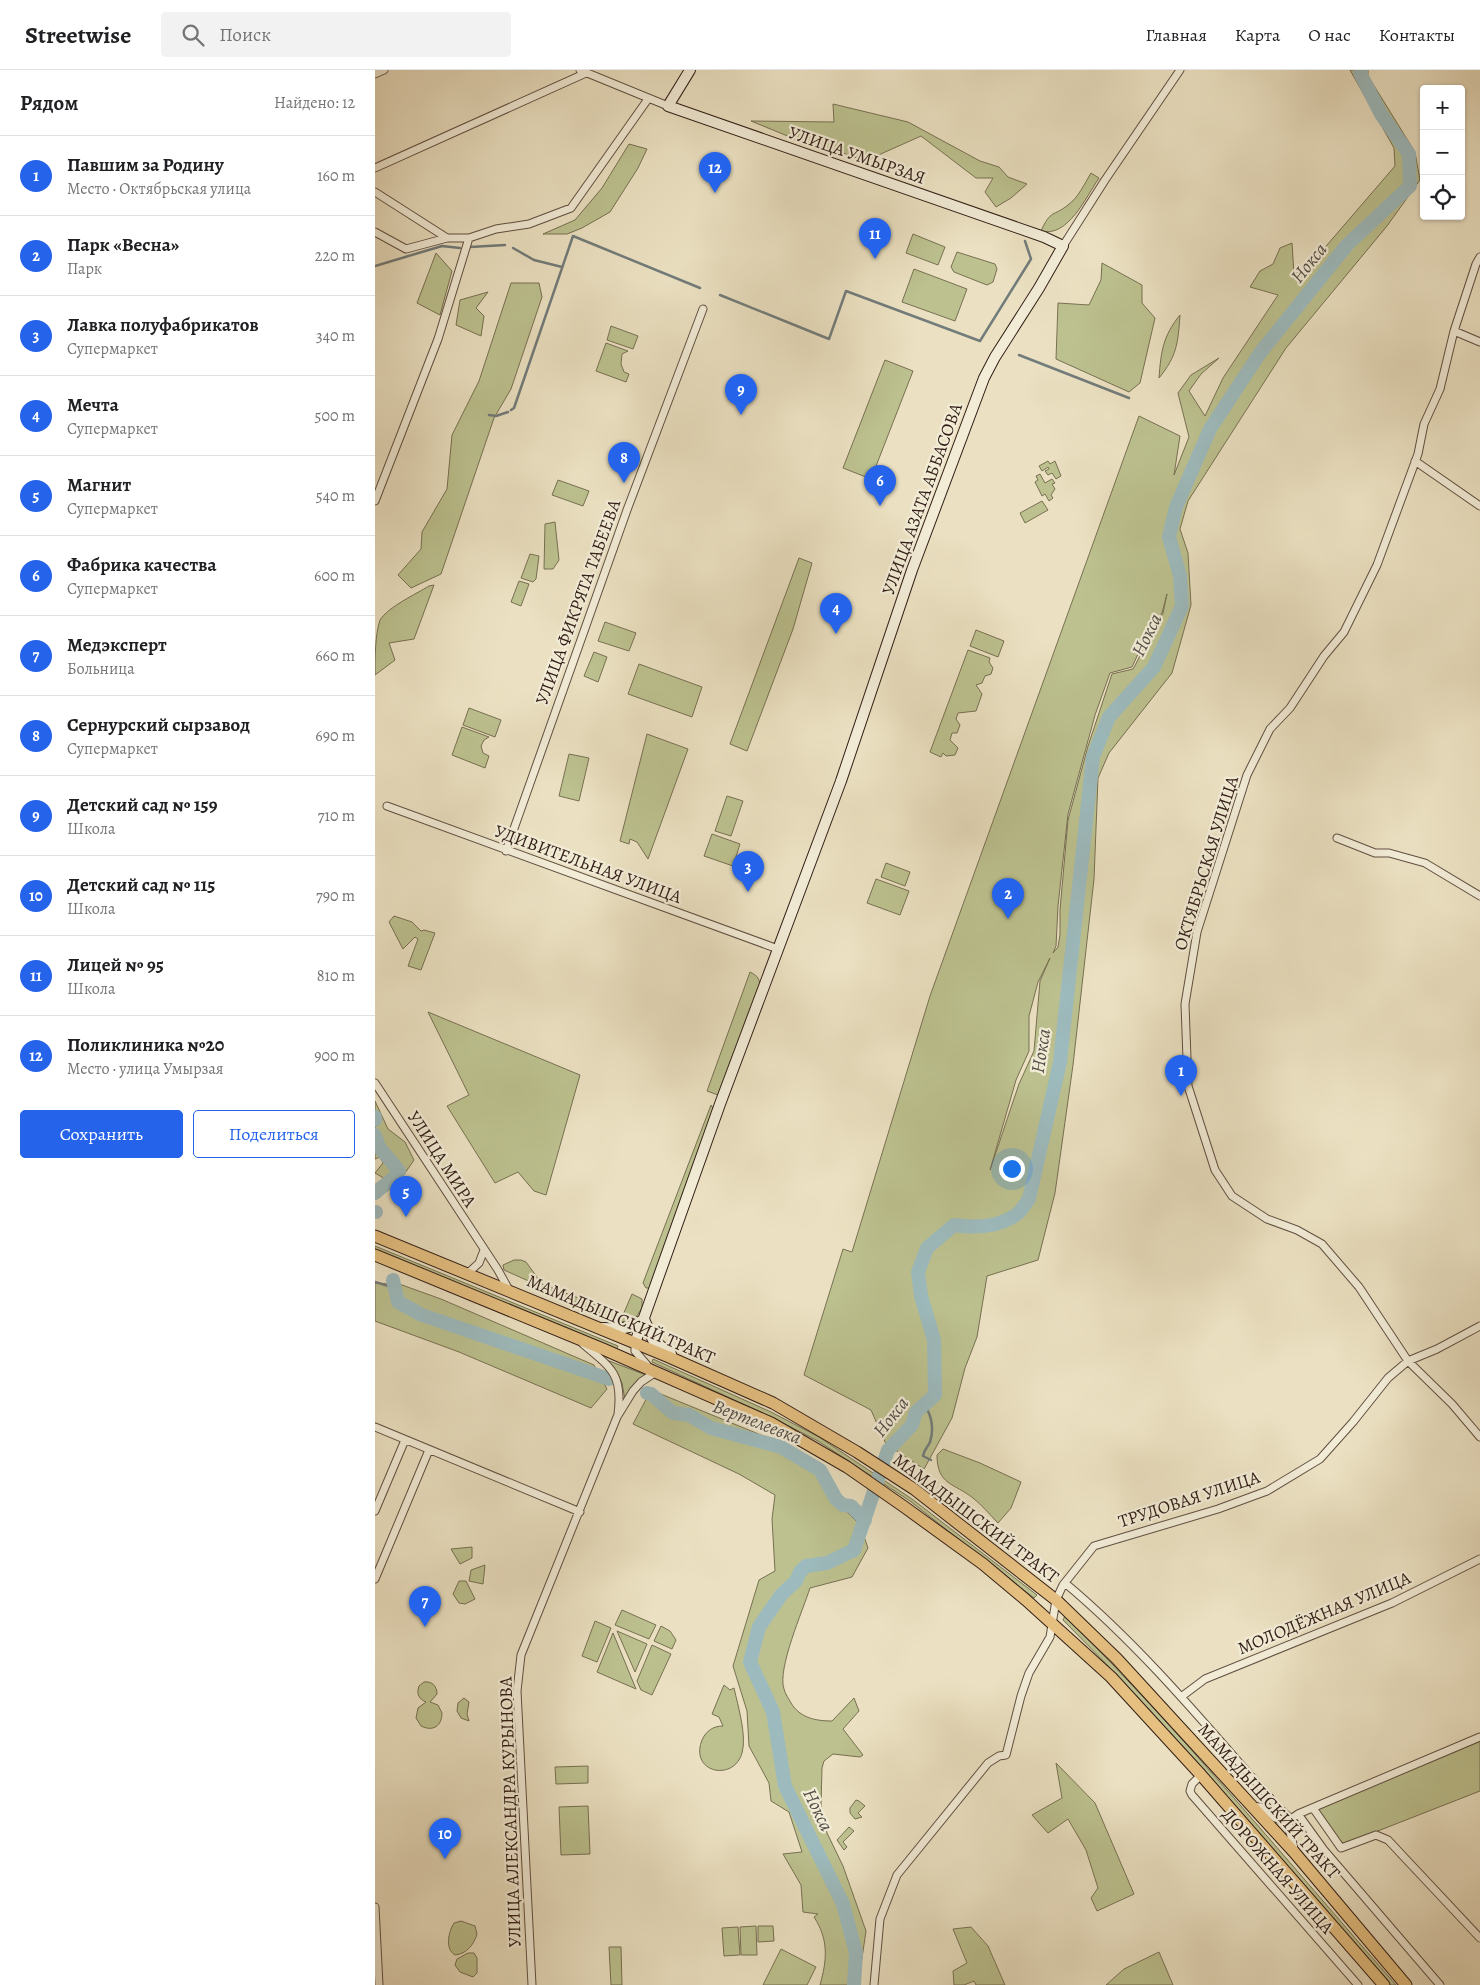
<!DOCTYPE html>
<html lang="ru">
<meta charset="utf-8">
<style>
:root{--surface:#fff;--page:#f2f2f2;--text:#202124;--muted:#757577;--line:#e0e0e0;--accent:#2563eb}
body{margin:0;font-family:Alegreya,serif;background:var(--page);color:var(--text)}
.controls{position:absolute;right:15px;top:15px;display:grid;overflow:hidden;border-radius:5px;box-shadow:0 1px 4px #0004}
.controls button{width:45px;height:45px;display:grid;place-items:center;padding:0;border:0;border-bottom:1px solid var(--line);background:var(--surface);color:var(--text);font:25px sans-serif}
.you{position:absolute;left:636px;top:1098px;width:18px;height:18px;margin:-12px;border:4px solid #fff;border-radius:50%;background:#1a73e8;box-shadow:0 0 0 8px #1a73e833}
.badge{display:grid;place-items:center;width:32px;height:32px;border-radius:50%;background:var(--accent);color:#fff;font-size:16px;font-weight:700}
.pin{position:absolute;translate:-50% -41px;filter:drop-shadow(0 1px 2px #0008)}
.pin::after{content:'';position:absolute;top:26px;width:18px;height:15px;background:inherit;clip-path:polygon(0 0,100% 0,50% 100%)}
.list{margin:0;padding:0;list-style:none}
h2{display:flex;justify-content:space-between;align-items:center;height:65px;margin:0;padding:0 20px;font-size:21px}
h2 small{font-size:16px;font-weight:400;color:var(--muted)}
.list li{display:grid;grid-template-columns:32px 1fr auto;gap:15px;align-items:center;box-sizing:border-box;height:80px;padding:0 20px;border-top:1px solid var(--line)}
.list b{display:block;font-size:19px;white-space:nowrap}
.list p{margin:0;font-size:16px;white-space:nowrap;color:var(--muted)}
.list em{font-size:16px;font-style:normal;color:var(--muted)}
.actions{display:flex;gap:10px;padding:15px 20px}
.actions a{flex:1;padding:11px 0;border:1px solid var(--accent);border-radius:5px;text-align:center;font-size:18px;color:var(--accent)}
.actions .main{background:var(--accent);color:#fff}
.icon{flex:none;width:28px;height:28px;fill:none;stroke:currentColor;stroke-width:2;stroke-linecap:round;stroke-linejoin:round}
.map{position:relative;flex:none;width:1105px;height:1915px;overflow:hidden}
header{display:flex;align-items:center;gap:30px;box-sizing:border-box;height:70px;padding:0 25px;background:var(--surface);border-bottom:1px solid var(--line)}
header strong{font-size:24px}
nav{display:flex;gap:28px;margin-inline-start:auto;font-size:18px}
.search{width:350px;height:45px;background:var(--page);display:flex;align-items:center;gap:12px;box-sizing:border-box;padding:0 18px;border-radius:5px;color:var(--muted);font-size:19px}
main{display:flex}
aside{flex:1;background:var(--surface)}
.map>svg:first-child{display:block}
</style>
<header>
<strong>Streetwise</strong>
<div class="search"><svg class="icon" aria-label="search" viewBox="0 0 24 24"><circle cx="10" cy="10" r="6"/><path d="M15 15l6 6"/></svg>Поиск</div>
<nav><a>Главная</a><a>Карта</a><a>О нас</a><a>Контакты</a></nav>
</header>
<main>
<aside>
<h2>Рядом<small>Найдено: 12</small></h2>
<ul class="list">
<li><span class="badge">1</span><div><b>Павшим за Родину</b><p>Место · Октябрьская улица</p></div><em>160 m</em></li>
<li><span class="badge">2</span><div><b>Парк «Весна»</b><p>Парк</p></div><em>220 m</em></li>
<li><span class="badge">3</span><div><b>Лавка полуфабрикатов</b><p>Супермаркет</p></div><em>340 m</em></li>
<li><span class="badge">4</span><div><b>Мечта</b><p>Супермаркет</p></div><em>500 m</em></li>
<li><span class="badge">5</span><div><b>Магнит</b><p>Супермаркет</p></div><em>540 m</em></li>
<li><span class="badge">6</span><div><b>Фабрика качества</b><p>Супермаркет</p></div><em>600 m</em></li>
<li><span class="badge">7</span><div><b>Медэксперт</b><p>Больница</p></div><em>660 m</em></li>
<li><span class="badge">8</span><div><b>Сернурский сырзавод</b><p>Супермаркет</p></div><em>690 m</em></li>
<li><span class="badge">9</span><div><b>Детский сад № 159</b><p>Школа</p></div><em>710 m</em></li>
<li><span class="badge">10</span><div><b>Детский сад № 115</b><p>Школа</p></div><em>790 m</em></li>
<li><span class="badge">11</span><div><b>Лицей № 95</b><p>Школа</p></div><em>810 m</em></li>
<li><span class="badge">12</span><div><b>Поликлиника №20</b><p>Место · улица Умырзая</p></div><em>900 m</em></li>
</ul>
<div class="actions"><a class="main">Сохранить</a><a>Поделиться</a></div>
</aside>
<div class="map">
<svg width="1105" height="1915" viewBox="0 0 1105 1915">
<rect width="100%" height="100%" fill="#ebe1c2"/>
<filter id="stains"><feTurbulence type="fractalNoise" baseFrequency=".004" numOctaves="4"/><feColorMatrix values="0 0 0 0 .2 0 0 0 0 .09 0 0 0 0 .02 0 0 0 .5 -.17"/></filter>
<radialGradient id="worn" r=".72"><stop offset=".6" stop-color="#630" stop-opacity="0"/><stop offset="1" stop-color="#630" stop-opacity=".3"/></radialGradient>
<path fill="#bcc18f" stroke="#777052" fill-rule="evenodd" d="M975,0H993V6L1040,82L1045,110L1012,156L911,278L813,431L805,459L813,483L816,535L797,603L734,683L723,708L719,809L698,995L680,1123L663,1190L612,1206L602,1267L590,1298L577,1348L549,1399L511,1374L496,1340L429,1305L468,1179L477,1182L555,926L764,346L805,366L799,405L814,367L803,323L816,305L844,288L826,304L814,321L830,346L848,308L903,225L875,217L885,201L898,194L905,178L917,173L919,204L934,196L1020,96L1019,78ZM792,524L788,543L758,599L737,604L713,676L693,750L685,840V865L683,877L678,883L681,876L683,836L693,744L720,645L735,603L757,597L770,569L787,543ZM675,888L665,911L659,981L644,1014L615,1100L641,1010L654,981V946L663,912Z
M458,34L533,52L605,91L624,97L633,107L652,114L636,128L621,137L610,122L618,108H601L546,66L490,91L460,80L449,81L376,51L459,52Z
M254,74L272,79L263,98L235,142L207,158L192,164H168L200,150L227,118Z
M716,103L724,108C711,127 693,168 666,161C676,139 678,147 693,135C703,128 710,113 716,103Z
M538,164L570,177L563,195L531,183Z
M582,182L620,194L622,199L618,212L612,215L579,202L576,197Z
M61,183L77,201L65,245L42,233Z
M727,193L767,215V233L780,248L765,313L754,322L681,289L683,233L714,235L726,210Z
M539,199L592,219L580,251L527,232Z
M136,213H164L167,227L136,319L119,348L66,504L36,518L23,505L46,479L47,462L72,419L77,365L104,311Z
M113,222L101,238L109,246L106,266L81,255L85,230Z
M805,245C803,273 802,286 784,308C786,281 788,266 805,245Z
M236,256L263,266L258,279L232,270Z
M231,273L253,281L247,284L246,294L249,302L254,304L251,312L221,301Z
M510,290L538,301L496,409L468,398Z
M673,391L675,394L680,391L686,406L681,409L677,403L673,405L670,401L674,399L673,397L667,401L664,396Z
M665,404L670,413L677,409L680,413L677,414L680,419L676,425L678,428L674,431L670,424L667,426L660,412L663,410L661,406Z
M183,410L214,421L208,436L177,425Z
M667,431L673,440L650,453L645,443Z
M180,452L184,490L178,499H169L170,454Z
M155,484L164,486L161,509L158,512L146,508Z
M424,488L437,493L418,559L372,681L355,674Z
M144,511L154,514L146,536L136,532Z
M59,515L39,569L14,573L20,590L0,605C0,588 0,565 5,550C13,537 41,524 54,516Z
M230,552L261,563L254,581L223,571Z
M601,560L629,571L623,587L595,576Z
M593,580L615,588L614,592L618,598L616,604L610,606L607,613L601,615L607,624L601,641L583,643L581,649L585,655L582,663H577L575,670L583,678L580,685L571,686L568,683L566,687L555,682Z
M219,582L232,587L223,612L209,606Z
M264,594L327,617L317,647L253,624Z
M94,638L126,650L120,667L88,655Z
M87,657L114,667L109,670L106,676L108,683L114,686L110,698L77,685Z
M272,664L313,679L273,789L262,772L255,769L254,774L245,771Z
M194,684L214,688L204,731L184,726Z
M352,726L368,731L356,766L340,761Z
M337,764L365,774L358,796L329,786Z
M511,793L535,802L530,816L506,807Z
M501,809L534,821L525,845L492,833Z
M19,846L37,852L46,861L49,860L60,863L46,900L33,896L43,869L40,867L28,879L14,852Z
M375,902C383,906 385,909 385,918L343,1025L332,1021Z
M53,942L205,1005L171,1125L159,1121L143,1102L120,1113L72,1036L94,1025Z
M0,1031L13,1059L30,1072L39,1090L26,1109L12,1110L0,1103L8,1093L5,1087L0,1089Z
M336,1035L339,1040L277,1216L274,1218H271L268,1213Z
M0,1176L243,1276L242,1279L0,1180Z
M139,1190H146L151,1192L167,1214L248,1245L257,1224L267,1229V1238L259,1250L245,1252L129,1200L128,1195Z
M0,1213L27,1215L66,1229L219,1295L232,1319L216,1338L84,1282L0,1251Z
M229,1289L271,1305L250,1330L247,1313L238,1296Z
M278,1289L396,1342L444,1367L537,1429L662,1525L659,1528L535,1431L443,1371L396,1347L277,1292Z
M276,1320L408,1374L455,1405L466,1436L485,1455L493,1478L477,1507L435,1518C428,1540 402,1599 409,1619C410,1624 414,1629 416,1633C425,1648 441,1651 457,1651L479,1628L484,1641L468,1659L488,1685L485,1687L458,1684L449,1691L447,1698L446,1735L452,1763L468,1796L491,1861L483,1915H445C452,1890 454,1870 439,1847L443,1844L428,1842L426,1815L408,1784L427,1782L414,1742L396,1731L394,1713L374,1676L372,1641L358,1596L384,1510L400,1501L397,1449L400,1425L364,1404L258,1354Z
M568,1379L605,1393L646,1412L636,1438L623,1453C615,1445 607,1435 598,1428C579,1413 562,1415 562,1385Z
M97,1477V1488L85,1494L76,1479Z
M110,1495L108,1514L94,1511L96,1500Z
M84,1511H91L100,1529L90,1534L84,1533L78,1524Z
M247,1540L281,1555L274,1569L240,1555Z
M690,1546C807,1662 912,1791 1021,1915H1015C908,1792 804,1665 688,1550Z
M220,1551L236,1558L222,1592L207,1586Z
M286,1556L295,1561L301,1570L297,1579L279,1571Z
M242,1561L272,1574L260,1602Z
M238,1563L261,1619L222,1602Z
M277,1575L296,1584L277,1625L266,1620L262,1611Z
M49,1612C57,1611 62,1616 62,1624L55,1632L63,1635L67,1643C67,1656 58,1662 46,1656L41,1648L43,1638L51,1632C44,1629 41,1624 44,1616Z
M349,1615L355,1620L359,1618C363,1636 372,1666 367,1683C359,1712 314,1703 327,1670C331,1661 338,1656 348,1656L344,1647L337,1644Z
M89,1628L94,1632L92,1644L94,1651L86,1648L82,1641L83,1633Z
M1105,1671V1721L967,1775L942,1739Z
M681,1693L720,1733L759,1824L722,1841L716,1828L723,1818L711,1780L693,1749L673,1763L657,1745L687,1728Z
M213,1696V1713L181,1714L180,1697Z
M481,1730L484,1731L490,1736L483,1743L487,1747L480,1749L475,1743V1738Z
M213,1736L215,1784L186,1785L184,1737Z
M474,1757L479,1761L468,1772L472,1777L469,1780L462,1770Z
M86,1851L100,1856L102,1864C99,1874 92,1884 80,1885C70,1879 73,1863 79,1853Z
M381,1856L382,1885H366L365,1857Z
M383,1856H398L399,1871L383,1872Z
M363,1857L365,1885L349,1886L347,1858Z
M596,1857L613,1876L630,1915H601L599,1911L589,1915H579L578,1901L592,1893L578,1859Z
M234,1877H246L247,1915H236Z
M406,1879L441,1897L432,1915H388Z
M784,1882L798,1915H731L749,1899Z
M93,1883H99L102,1888V1903L98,1907L85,1902L80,1895L82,1889Z"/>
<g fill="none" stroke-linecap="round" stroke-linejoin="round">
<path stroke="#727c7b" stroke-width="2.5" d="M95,177L130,175
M138,178L159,190L187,197
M0,196L67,176L85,178
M345,225L454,269L471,221L605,271L656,189L650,171
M644,285L754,328
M136,340L139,338L198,166L325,218
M114,345L121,346L133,342
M0,1212L20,1218
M550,1336C557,1346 559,1360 555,1372C553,1377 549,1379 548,1386L556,1390"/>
<path stroke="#9dbbbe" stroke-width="14" d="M0,1047V1050
M0,1065L4,1077L24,1101C18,1111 8,1115 0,1123
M0,1142H1
M18,1210L23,1232L47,1245L234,1309
M272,1323L276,1324L298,1343L314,1345L336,1358L406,1377L445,1400L461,1429L468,1435L476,1436L490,1450
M479,1915L481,1883L468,1834L410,1716L398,1642L375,1592L384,1557L406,1525L421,1511L425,1502L431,1496L452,1493L479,1480L513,1380L537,1355L541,1342L560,1325L559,1270L546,1226L543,1202L552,1178L579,1155C599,1158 623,1157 641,1145C646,1142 650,1134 654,1129L685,992L718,687L734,647L779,597L807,536L805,506L794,467L801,437L835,359L885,283L972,175L1035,116L1034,84L1006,44L985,3L986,0"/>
<g stroke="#604f41" stroke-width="9">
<path id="street" d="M205,0L293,36
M0,4L9,0
M0,98L211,3
M0,122L72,168
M0,162L31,179L72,168H94L121,159L154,154L196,138L273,29
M688,176L730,110L805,0
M1105,187L1101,194L1079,261L1065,319L1049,354L1043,384L1002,495L969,562L949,586L915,638L895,659L872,705L822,862L810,934L813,1016L840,1100L857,1126L892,1149L922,1160L947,1174L984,1217L1033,1291L1077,1334L1105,1367
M1079,261L1105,272
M1040,391L1105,436
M0,431L63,269L94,168
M12,736L403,879
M962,768L1000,783H1014L1050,793L1105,826
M131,781L252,440L328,239
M0,1013L123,1200L134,1220
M92,1204L104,1193L109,1180
M260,1273V1281L272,1295
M208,1274C237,1298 248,1305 243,1344
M0,1357L205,1442
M0,1441L30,1370
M0,1509L54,1380
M690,1513C769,1579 835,1660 903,1737L916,1749
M806,1627L830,1609L1017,1533L1105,1489
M826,1705L817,1714L815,1721L817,1725L983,1915
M878,1736L890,1738L900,1748L913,1751L923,1744L1105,1667
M938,1738L966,1778L1001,1765L1013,1770L1105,1868
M923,1744L949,1780L1065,1915
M914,1750C912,1761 919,1770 919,1781
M0,1837L4,1915
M157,1915L142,1621L146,1585L242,1347L258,1321L266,1312L281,1302
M499,1915L505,1849L522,1805L613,1693L624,1686L631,1685L646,1626L654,1603L675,1567L681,1530L688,1515L719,1476L843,1439L892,1421L945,1389L978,1352L1013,1308L1033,1291L1062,1279L1105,1256"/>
</g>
<g stroke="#321e16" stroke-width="12">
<path id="secondary" d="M227,1258C243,1259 255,1260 269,1249L278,1270L296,1284
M260,1273L345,1034L466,711L537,500L609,308L620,287L664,218L688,176L669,167L293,36L315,0"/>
</g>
<g stroke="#321e16" stroke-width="13">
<path id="primary" d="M0,1166L294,1287L398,1333L482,1382L539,1419L681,1530L742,1589L919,1782L1031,1915
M0,1185L228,1279L396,1353L472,1397L528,1436L608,1494L651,1530L736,1607L826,1705L1009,1915"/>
</g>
<use href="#street" stroke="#f2ecd7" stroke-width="7"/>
<use href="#secondary" stroke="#f2ecd7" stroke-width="10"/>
<use href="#primary" stroke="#e6c081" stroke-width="11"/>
</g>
<g text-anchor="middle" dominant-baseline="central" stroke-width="4.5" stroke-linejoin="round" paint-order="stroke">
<g font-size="18" fill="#321e16" stroke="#f2ecd7">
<text transform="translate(482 85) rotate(19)">УЛИЦА УМЫРЗАЯ</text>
<text transform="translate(547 429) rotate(-70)">УЛИЦА АЗАТА АББАСОВА</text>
<text transform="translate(203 532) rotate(-70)">УЛИЦА ФИКРЯТА ТАБЕЕВА</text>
<text transform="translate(831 793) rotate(-73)">ОКТЯБРЬСКАЯ УЛИЦА</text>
<text transform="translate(213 794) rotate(20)">УДИВИТЕЛЬНАЯ УЛИЦА</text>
<text transform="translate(67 1089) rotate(57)">УЛИЦА МИРА</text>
<text transform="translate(246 1249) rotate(23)">МАМАДЫШСКИЙ ТРАКТ</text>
<text transform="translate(814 1429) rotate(-18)">ТРУДОВАЯ УЛИЦА</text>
<text transform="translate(601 1448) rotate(37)">МАМАДЫШСКИЙ ТРАКТ</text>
<text transform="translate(949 1543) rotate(-23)">МОЛОДЁЖНАЯ УЛИЦА</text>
<text transform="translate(894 1731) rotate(48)">МАМАДЫШСКИЙ ТРАКТ</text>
<text transform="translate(135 1742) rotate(-92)">УЛИЦА АЛЕКСАНДРА КУРЫНОВА</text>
<text transform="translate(903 1801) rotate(49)">ДОРОЖНАЯ УЛИЦА</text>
</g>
<g font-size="19" font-style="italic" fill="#524d48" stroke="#f2ecd7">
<text transform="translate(934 193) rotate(-51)">Нокса</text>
<text transform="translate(772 565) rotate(-64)">Нокса</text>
<text transform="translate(666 981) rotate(-81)">Нокса</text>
<text transform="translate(516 1347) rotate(-52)">Нокса</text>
<text transform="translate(382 1352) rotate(21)">Вертелеевка</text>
<text transform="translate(443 1740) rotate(64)">Нокса</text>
</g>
</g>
<rect width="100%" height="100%" filter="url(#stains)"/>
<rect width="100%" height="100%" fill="url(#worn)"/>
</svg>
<div class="controls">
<button>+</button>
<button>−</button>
<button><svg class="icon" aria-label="locate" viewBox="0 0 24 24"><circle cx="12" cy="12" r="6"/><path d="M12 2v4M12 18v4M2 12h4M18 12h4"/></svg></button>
</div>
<div class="you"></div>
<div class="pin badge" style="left:806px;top:1026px">1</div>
<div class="pin badge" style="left:633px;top:849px">2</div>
<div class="pin badge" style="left:373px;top:822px">3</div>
<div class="pin badge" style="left:461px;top:564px">4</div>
<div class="pin badge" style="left:31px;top:1147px">5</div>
<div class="pin badge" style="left:505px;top:436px">6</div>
<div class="pin badge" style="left:50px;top:1557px">7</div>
<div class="pin badge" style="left:249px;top:413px">8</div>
<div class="pin badge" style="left:366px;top:345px">9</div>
<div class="pin badge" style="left:70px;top:1789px">10</div>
<div class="pin badge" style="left:500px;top:189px">11</div>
<div class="pin badge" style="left:340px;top:123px">12</div>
</div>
</main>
